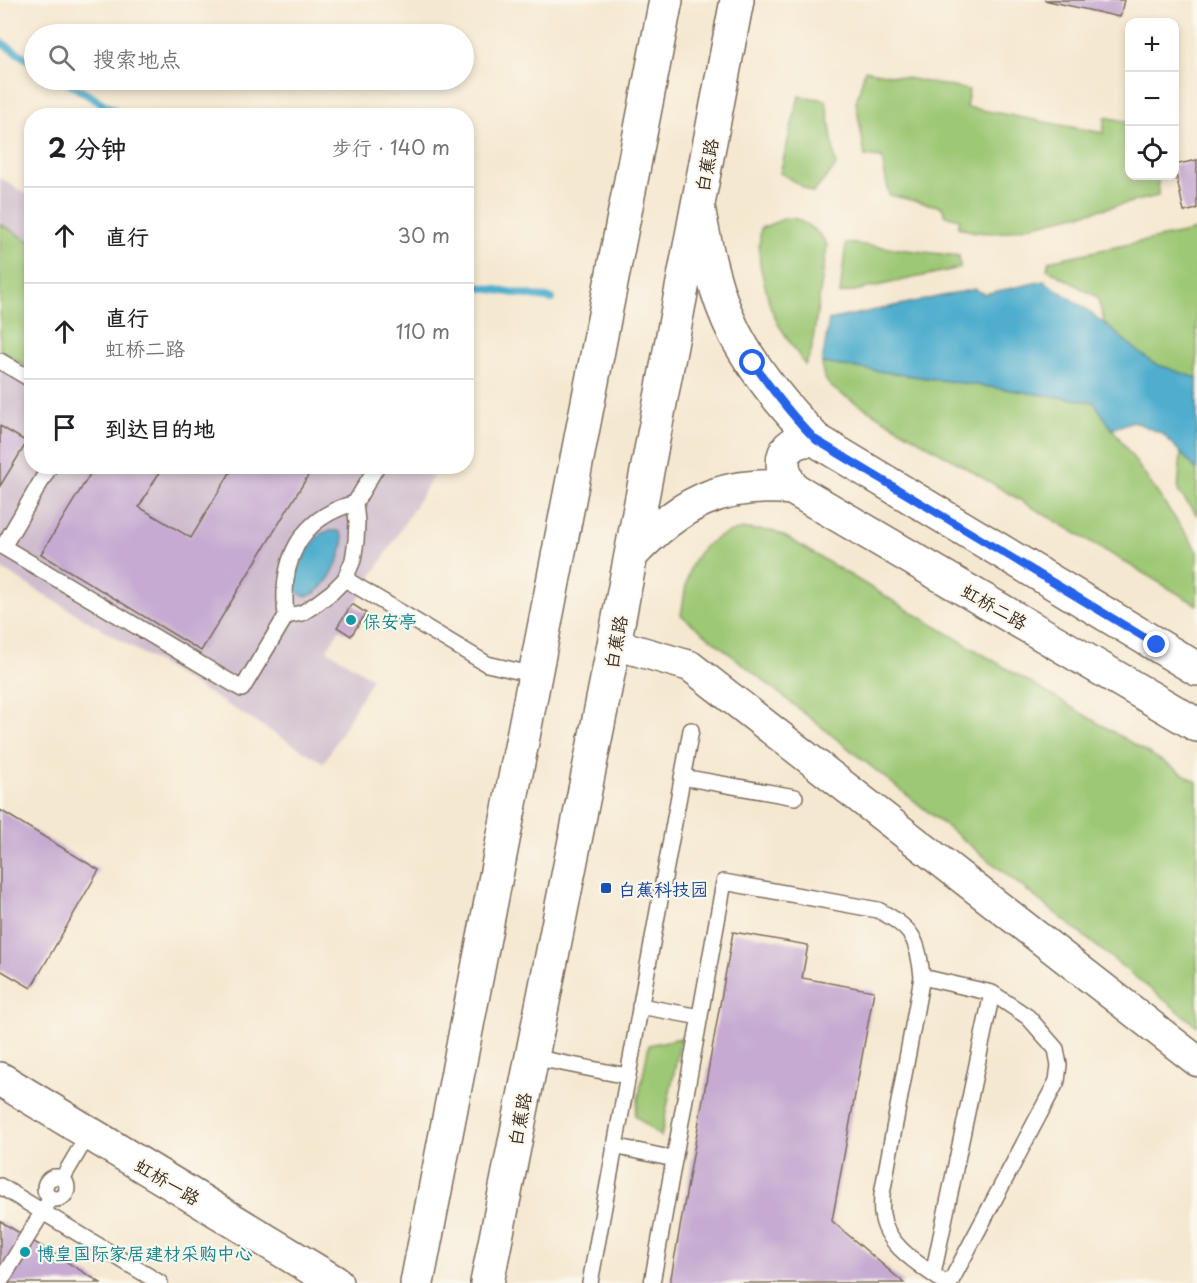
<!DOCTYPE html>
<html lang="zh">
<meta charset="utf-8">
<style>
:root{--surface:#fff;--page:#f6f6f6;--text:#202124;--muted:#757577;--line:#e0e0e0}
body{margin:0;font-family:"Playpen Sans","LXGW WenKai TC",sans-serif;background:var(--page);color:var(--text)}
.controls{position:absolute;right:18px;top:18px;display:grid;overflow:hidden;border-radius:12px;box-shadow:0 3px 9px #0003}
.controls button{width:54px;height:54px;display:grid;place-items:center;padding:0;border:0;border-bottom:2px solid var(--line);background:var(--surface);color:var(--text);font:30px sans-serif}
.stop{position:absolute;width:18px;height:18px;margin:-14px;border:4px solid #2563eb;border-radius:50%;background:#fff}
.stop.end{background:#2563eb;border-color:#fff;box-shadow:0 2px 6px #0008}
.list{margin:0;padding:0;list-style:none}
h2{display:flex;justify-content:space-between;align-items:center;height:78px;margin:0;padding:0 24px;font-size:26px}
h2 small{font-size:20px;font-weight:400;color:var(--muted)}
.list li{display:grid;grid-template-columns:39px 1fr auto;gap:18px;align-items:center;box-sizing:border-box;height:96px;padding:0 24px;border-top:2px solid var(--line)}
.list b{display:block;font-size:22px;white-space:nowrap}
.list p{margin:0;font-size:20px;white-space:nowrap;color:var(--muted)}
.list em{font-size:20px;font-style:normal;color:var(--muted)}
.icon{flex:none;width:33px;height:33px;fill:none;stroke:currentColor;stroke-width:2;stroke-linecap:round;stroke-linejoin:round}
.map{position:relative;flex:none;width:1197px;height:1283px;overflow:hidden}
.search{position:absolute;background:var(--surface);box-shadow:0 3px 9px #0003;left:24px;top:24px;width:450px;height:66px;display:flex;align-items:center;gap:15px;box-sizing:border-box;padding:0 21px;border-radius:33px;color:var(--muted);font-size:22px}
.panel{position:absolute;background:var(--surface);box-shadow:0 3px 9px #0003;left:24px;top:108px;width:450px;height:366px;border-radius:24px}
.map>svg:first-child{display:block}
</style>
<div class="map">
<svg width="1197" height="1283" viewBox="0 0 1197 1283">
<rect width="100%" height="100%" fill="#fbf7ec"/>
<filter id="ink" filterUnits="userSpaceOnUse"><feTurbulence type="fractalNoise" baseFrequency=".0167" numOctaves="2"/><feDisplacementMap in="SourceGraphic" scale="12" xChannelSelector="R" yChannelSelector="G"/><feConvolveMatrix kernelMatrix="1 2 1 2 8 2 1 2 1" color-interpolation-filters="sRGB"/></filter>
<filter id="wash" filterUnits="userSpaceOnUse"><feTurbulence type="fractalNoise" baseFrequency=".008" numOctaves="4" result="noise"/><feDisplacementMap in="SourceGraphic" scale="24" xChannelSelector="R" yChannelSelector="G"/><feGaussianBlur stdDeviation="1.35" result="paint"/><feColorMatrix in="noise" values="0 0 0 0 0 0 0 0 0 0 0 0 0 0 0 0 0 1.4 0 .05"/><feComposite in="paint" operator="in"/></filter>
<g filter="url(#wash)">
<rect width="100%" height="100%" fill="#f5e8d0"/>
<path fill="#cfbdce" d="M0,178L31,197L32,466L439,467L327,650L372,678L324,763L0,568Z"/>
<path fill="#9dc875" stroke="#6c794a" stroke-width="1.5" d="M865,70L969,90L966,107L1103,133L1105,117L1129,122L1130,176H1158V196L1004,232C987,234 974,233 958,227L960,219L945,215L942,207L889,195L882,158L865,156L856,102Z
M799,96L826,100L836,166L813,193L780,173Z
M794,218C805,223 824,234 827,246L811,353L805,365L778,324L770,306L760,265L759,247L761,228L784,219Z
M0,224L31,242V369L0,350Z
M1197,230V378L1153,364L1105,324L1097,297L1047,269L1049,261Z
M846,243L959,256L960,268L840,294Z
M822,363L1094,402L1197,550V605L838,392C826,384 822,377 822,363Z
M1181,452L1197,470V515L1178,491Z
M744,529L773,531L786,537L1197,782V1026L681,615C684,600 685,584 690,569C698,545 720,533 744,529Z
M681,1038L661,1137L635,1115L649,1045Z"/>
<path fill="#4faece" stroke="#456c76" stroke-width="1.5" d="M1044,281L1086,309L1153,363L1197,378V470L1163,434L1133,421L1112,429L1094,402L822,363L829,320L975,289L984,294Z
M330,531H339C341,535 343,536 343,540C345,555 321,602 302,595C284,587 311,541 321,534C324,532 327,532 330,531Z"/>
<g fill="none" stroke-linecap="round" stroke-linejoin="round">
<path stroke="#4faece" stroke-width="8" d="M0,42L34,63
M63,80L123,116
M466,285L552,299"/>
</g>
<g id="blocks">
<path fill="#c6aad1" d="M1044,0H1124L1120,17Z
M1197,160V209L1184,212L1174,165Z
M0,426L27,442L0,486Z
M95,466H163L139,507L191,538L234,466H314L201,651L41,554Z
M352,604L366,613L351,636L337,627Z
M0,810L99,870L31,988L0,970Z
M733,932L808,945L802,978L874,991L832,1221L904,1283H670Z
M0,1221L101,1283H0Z"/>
</g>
</g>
<g filter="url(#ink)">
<use href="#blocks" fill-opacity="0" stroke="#7c6c5c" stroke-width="1.5"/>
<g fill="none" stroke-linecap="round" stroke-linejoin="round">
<g stroke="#7c6c5c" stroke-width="18">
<path id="lane" d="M0,361L32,380
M0,545L242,689L286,616L302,613L316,604L332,592L345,579L353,560L356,541L357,522L355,503L377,466
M3,547L50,466
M345,579L487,664L535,675
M286,616C280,562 298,518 355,503
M682,777L795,797
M922,977L992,993L1028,1017L1056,1049L1059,1065L1057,1081L950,1283
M640,1006L700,1017
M532,1057L627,1076
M614,1146L674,1159
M45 1188a11 11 0 1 1 22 0a11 11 0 1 1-22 0Z
M62,1179L89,1133
M0,1186L160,1283
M933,1274L992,993
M0,1282L51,1198
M590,1283L691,730
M652,1283L724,882L878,910C913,928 918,939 922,977L882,1194C882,1201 881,1208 882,1214C886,1247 921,1265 945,1283"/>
</g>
<g stroke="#7c6c5c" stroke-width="33">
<path id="street" d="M614,644L690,666L1197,1061"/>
</g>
<g stroke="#7c6c5c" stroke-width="36">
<path id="secondary" d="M698,207C706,250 715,295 735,334C756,374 785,408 816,440L1197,669
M816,440C782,437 775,463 792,488L1197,725
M0,1079L336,1283"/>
</g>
<g stroke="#7c6c5c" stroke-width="36">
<path id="primary" d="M631,555C679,504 721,481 792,488
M417,1283L666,0
M487,1283L614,644L737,0"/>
</g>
<use href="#lane" stroke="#fff" stroke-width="15"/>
<use href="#street" stroke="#fff" stroke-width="30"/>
<use href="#secondary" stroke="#fff" stroke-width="33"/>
<use href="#primary" stroke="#fff" stroke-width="33"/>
</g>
</g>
<g fill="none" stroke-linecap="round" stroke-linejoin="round" filter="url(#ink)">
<path stroke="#2563eb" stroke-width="8" d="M753,363C772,390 792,416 816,440L1157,645"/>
</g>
<g fill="#0f9aa8" stroke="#fbf7ec" stroke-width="2">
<circle cx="351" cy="620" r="6"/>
<circle cx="25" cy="1252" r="6"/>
</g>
<rect fill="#1a4fb4" stroke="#fbf7ec" stroke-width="2" x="600" y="882" width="12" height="12" rx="3"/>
<g text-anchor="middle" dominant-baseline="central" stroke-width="4.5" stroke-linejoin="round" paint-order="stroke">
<g font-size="18" fill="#3b2a1e" stroke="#fbf7ec">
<text transform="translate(706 165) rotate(-79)">白蕉路</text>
<text transform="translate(995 606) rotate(30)">虹桥二路</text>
<text transform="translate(615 642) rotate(-79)">白蕉路</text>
<text transform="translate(519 1119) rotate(-79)">白蕉路</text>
<text transform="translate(168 1181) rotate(31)">虹桥一路</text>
</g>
<g font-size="18" fill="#0d838f" stroke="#fbf7ec" text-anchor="start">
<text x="363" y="620">保安亭</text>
<text x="37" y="1252">博皇国际家居建材采购中心</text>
</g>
<g font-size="18" fill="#164399" stroke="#fbf7ec" text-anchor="start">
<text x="618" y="888">白蕉科技园</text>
</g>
</g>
</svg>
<div class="controls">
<button>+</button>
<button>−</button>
<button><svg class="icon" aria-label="locate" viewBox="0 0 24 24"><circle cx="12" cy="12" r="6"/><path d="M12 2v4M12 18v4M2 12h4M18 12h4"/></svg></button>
</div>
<div class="stop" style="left:753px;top:363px"></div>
<div class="stop end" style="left:1157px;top:645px"></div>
<div class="search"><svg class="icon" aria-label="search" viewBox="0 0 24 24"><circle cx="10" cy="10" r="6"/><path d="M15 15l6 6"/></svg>搜索地点</div>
<section class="panel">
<h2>2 分钟<small>步行 · 140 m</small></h2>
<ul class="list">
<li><svg class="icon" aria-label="ahead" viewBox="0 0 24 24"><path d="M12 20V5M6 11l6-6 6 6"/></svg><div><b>直行</b></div><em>30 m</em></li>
<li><svg class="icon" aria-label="ahead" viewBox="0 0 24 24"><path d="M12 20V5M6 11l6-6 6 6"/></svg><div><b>直行</b><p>虹桥二路</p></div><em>110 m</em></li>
<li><svg class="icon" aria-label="arrive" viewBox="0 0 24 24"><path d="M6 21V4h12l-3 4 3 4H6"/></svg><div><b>到达目的地</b></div></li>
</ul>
</section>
</div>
